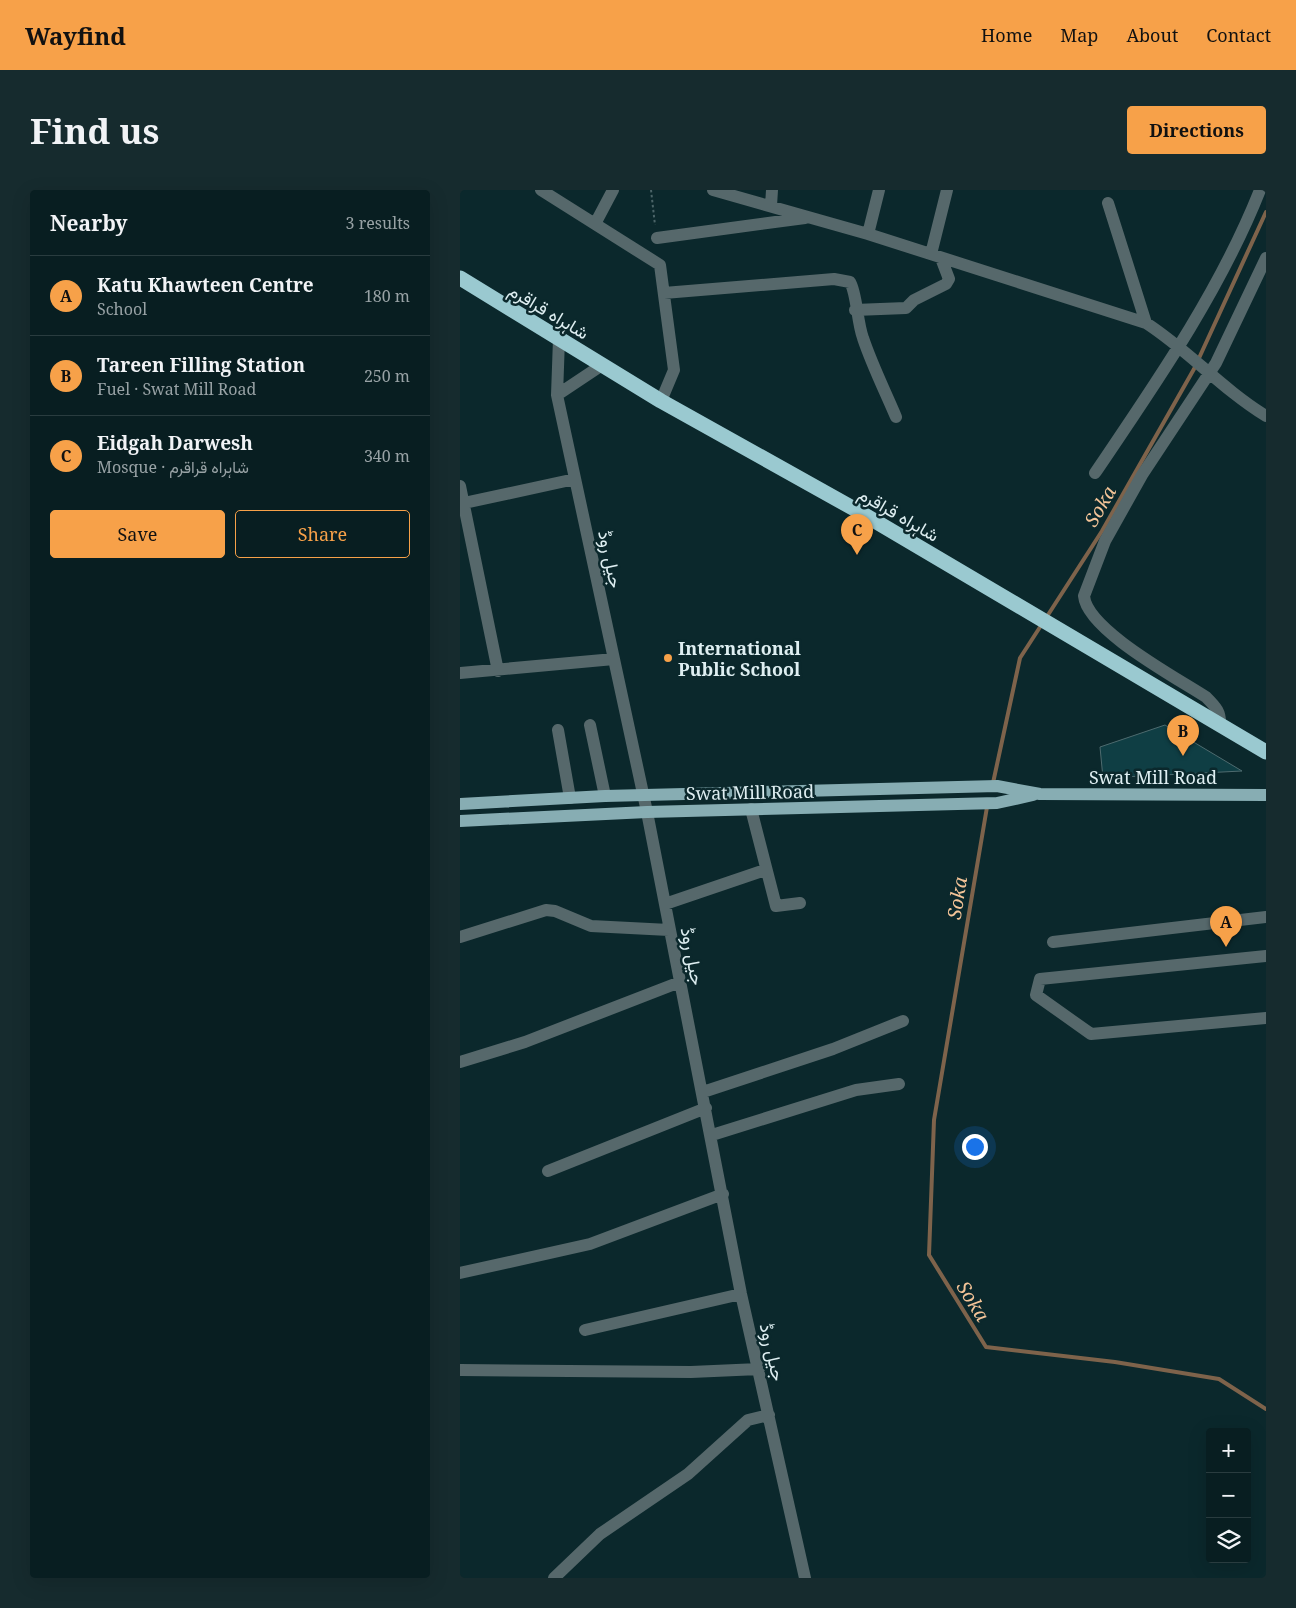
<!DOCTYPE html>
<meta charset="utf-8">
<style>
:root{--surface:#081e21;--page:#162b2e;--text:#f1f3f6;--muted:#98a2a5;--line:#293c3f;--accent:#f7a149}
body{margin:0;font-family:"Noto Serif",Vazirmatn,serif;background:var(--page);color:var(--text)}
.controls{position:absolute;right:15px;bottom:15px;display:grid;overflow:hidden;border-radius:5px;box-shadow:0 5px 20px #0002}
.controls button{width:45px;height:45px;display:grid;place-items:center;padding:0;border:0;border-bottom:1px solid var(--line);background:var(--surface);color:var(--text);font:25px sans-serif}
.you{position:absolute;left:514px;top:956px;width:18px;height:18px;margin:-12px;border:4px solid #fff;border-radius:50%;background:#1a73e8;box-shadow:0 0 0 8px #1a73e833}
.badge{display:grid;place-items:center;width:32px;height:32px;border-radius:50%;background:var(--accent);color:#111;font-size:16px;font-weight:700}
.pin{position:absolute;translate:-50% -41px;filter:drop-shadow(0 1px 2px #0008)}
.pin::after{content:'';position:absolute;top:26px;width:18px;height:15px;background:inherit;clip-path:polygon(0 0,100% 0,50% 100%)}
.list{margin:0;padding:0;list-style:none}
h2{display:flex;justify-content:space-between;align-items:center;height:65px;margin:0;padding:0 20px;font-size:21px}
h2 small{font-size:16px;font-weight:400;color:var(--muted)}
.list li{display:grid;grid-template-columns:32px 1fr auto;gap:15px;align-items:center;box-sizing:border-box;height:80px;padding:0 20px;border-top:1px solid var(--line)}
.list b{display:block;font-size:19px;white-space:nowrap}
.list p{margin:0;font-size:16px;white-space:nowrap;color:var(--muted)}
.list em{font-size:16px;font-style:normal;color:var(--muted)}
.actions{display:flex;gap:10px;padding:15px 20px}
.actions a{flex:1;padding:11px 0;border:1px solid var(--accent);border-radius:5px;text-align:center;font-size:18px;color:var(--accent)}
.actions .main{background:var(--accent);color:#111}
.icon{flex:none;width:28px;height:28px;fill:none;stroke:currentColor;stroke-width:2;stroke-linecap:round;stroke-linejoin:round}
.map{position:relative;flex:none;width:806px;height:1388px;overflow:hidden;border-radius:5px}
header{display:flex;align-items:center;gap:30px;box-sizing:border-box;height:70px;padding:0 25px;background:var(--accent);color:#111}
header strong{font-size:24px}
nav{display:flex;gap:28px;margin-inline-start:auto;font-size:18px}
.intro{display:flex;align-items:center;justify-content:space-between;box-sizing:border-box;height:120px;padding:0 30px}
h1{margin:0;font-size:35px}
.button{padding:12px 22px;border-radius:5px;background:var(--accent);color:#111;font-size:18px;font-weight:700}
main{display:flex;gap:30px;padding:0 30px}
aside{flex:1;background:var(--surface);border-radius:5px;box-shadow:0 5px 20px #0002}
.map>svg:first-child{display:block}
</style>
<header>
<strong>Wayfind</strong>
<nav><a>Home</a><a>Map</a><a>About</a><a>Contact</a></nav>
</header>
<div class="intro"><h1>Find us</h1><a class="button">Directions</a></div>
<main>
<aside>
<h2>Nearby<small>3 results</small></h2>
<ul class="list">
<li><span class="badge">A</span><div><b>Katu Khawteen Centre</b><p>School</p></div><em>180 m</em></li>
<li><span class="badge">B</span><div><b>Tareen Filling Station</b><p>Fuel · Swat Mill Road</p></div><em>250 m</em></li>
<li><span class="badge">C</span><div><b>Eidgah Darwesh</b><p>Mosque · شاہراہ قراقرم</p></div><em>340 m</em></li>
</ul>
<div class="actions"><a class="main">Save</a><a>Share</a></div>
</aside>
<div class="map">
<svg width="806" height="1388" viewBox="0 0 806 1388">
<rect width="100%" height="100%" fill="#0b282c"/>
<g fill="none" stroke-linecap="round" stroke-linejoin="round">
<path stroke="#7e634b" stroke-width="4" d="M586,428L642,341L734,179L806,22
M533,593L560,468L582,434
M527,617L474,930L469,1065L526,1157L655,1172L759,1189L806,1219"/>
</g>
<path fill="#0f3e44" stroke="#4e6b6f" d="M705,535L782,581L643,588L640,557Z"/>
<g fill="none" stroke-linecap="round" stroke-linejoin="round">
<path stroke="#4b6468" stroke-width="2" stroke-dasharray="2.5 2.5" stroke-linecap="butt" d="M191,0L195,35"/>
<path stroke="#56686b" stroke-width="12" d="M81,0L200,75L214,180L201,211
M253,0L408,44L686,133C728,160 762,199 806,226
M648,13L686,133
M311,16L312,0
M135,34L153,0
M408,44L419,0
M197,48L345,28
M471,64L487,0
M204,103L374,89L390,92C397,104 397,132 403,148C412,175 425,201 436,227
M395,120L446,118L454,110L486,94L489,89L481,68
M99,149L97,205L187,622L281,1104L345,1388
M97,205L142,175
M635,283C696,193 760,101 800,0
M0,296L38,481
M0,314L115,289
M0,483L154,469
M130,535L145,606
M760,536C761,522 756,517 746,507C717,488 627,440 624,406L645,351L682,285L756,173L806,68
M98,540L110,608
M291,619L316,716L340,713
M205,714L305,680
M0,747L86,720L95,721L131,736L209,740
M593,752L806,727
M806,766L580,789L576,805L631,844L806,828
M0,872L65,852L220,792
M243,902L373,859L443,831
M252,945L396,900L439,894
M88,981L246,918
M0,1083L130,1054L263,1004
M125,1140L281,1104
M0,1180L231,1182L299,1179
M94,1388L140,1344L228,1284L288,1230L309,1225"/>
<path stroke="#87adb3" stroke-width="12" d="M0,614L145,606L537,596L580,604L806,605
M0,631L187,622L537,613L573,605"/>
<path stroke="#9ac9d0" stroke-width="15" d="M0,88L201,211L398,321L806,562"/>
</g>
<circle fill="#f7a149" stroke="#0b282c" stroke-width="2" cx="208" cy="468" r="5"/>
<g text-anchor="middle" dominant-baseline="central" stroke-width="5" stroke-linejoin="round" paint-order="stroke">
<g font-size="18" fill="#deeef1" stroke="#0b282c">
<text transform="translate(89 121) rotate(31)">شاہراہ قراقرم</text>
<text transform="translate(439 324) rotate(30)">شاہراہ قراقرم</text>
<text transform="translate(151 369) rotate(78)">جیل روڈ</text>
<text x="693" y="587">Swat Mill Road</text>
<text transform="translate(290 602) rotate(-1)">Swat Mill Road</text>
<text transform="translate(233 766) rotate(79)">جیل روڈ</text>
<text transform="translate(313 1162) rotate(77)">جیل روڈ</text>
</g>
<g font-size="18" font-weight="bold" fill="#deeef1" stroke="#0b282c" text-anchor="start">
<text x="218" y="458">International<tspan x="218" dy="21">Public School</tspan></text>
</g>
<g font-size="19" font-style="italic" fill="#f4c498" stroke="#0b282c">
<text transform="translate(640 316) rotate(-60)">Soka</text>
<text transform="translate(497 708) rotate(-81)">Soka</text>
<text transform="translate(513 1111) rotate(58)">Soka</text>
</g>
</g>
</svg>
<div class="controls">
<button>+</button>
<button>−</button>
<button><svg class="icon" aria-label="layers" viewBox="0 0 24 24"><path d="M12 4l9 5-9 5-9-5zM3 14l9 5 9-5"/></svg></button>
</div>
<div class="you"></div>
<div class="pin badge" style="left:766px;top:757px">A</div>
<div class="pin badge" style="left:723px;top:566px">B</div>
<div class="pin badge" style="left:397px;top:365px">C</div>
</div>
</main>
